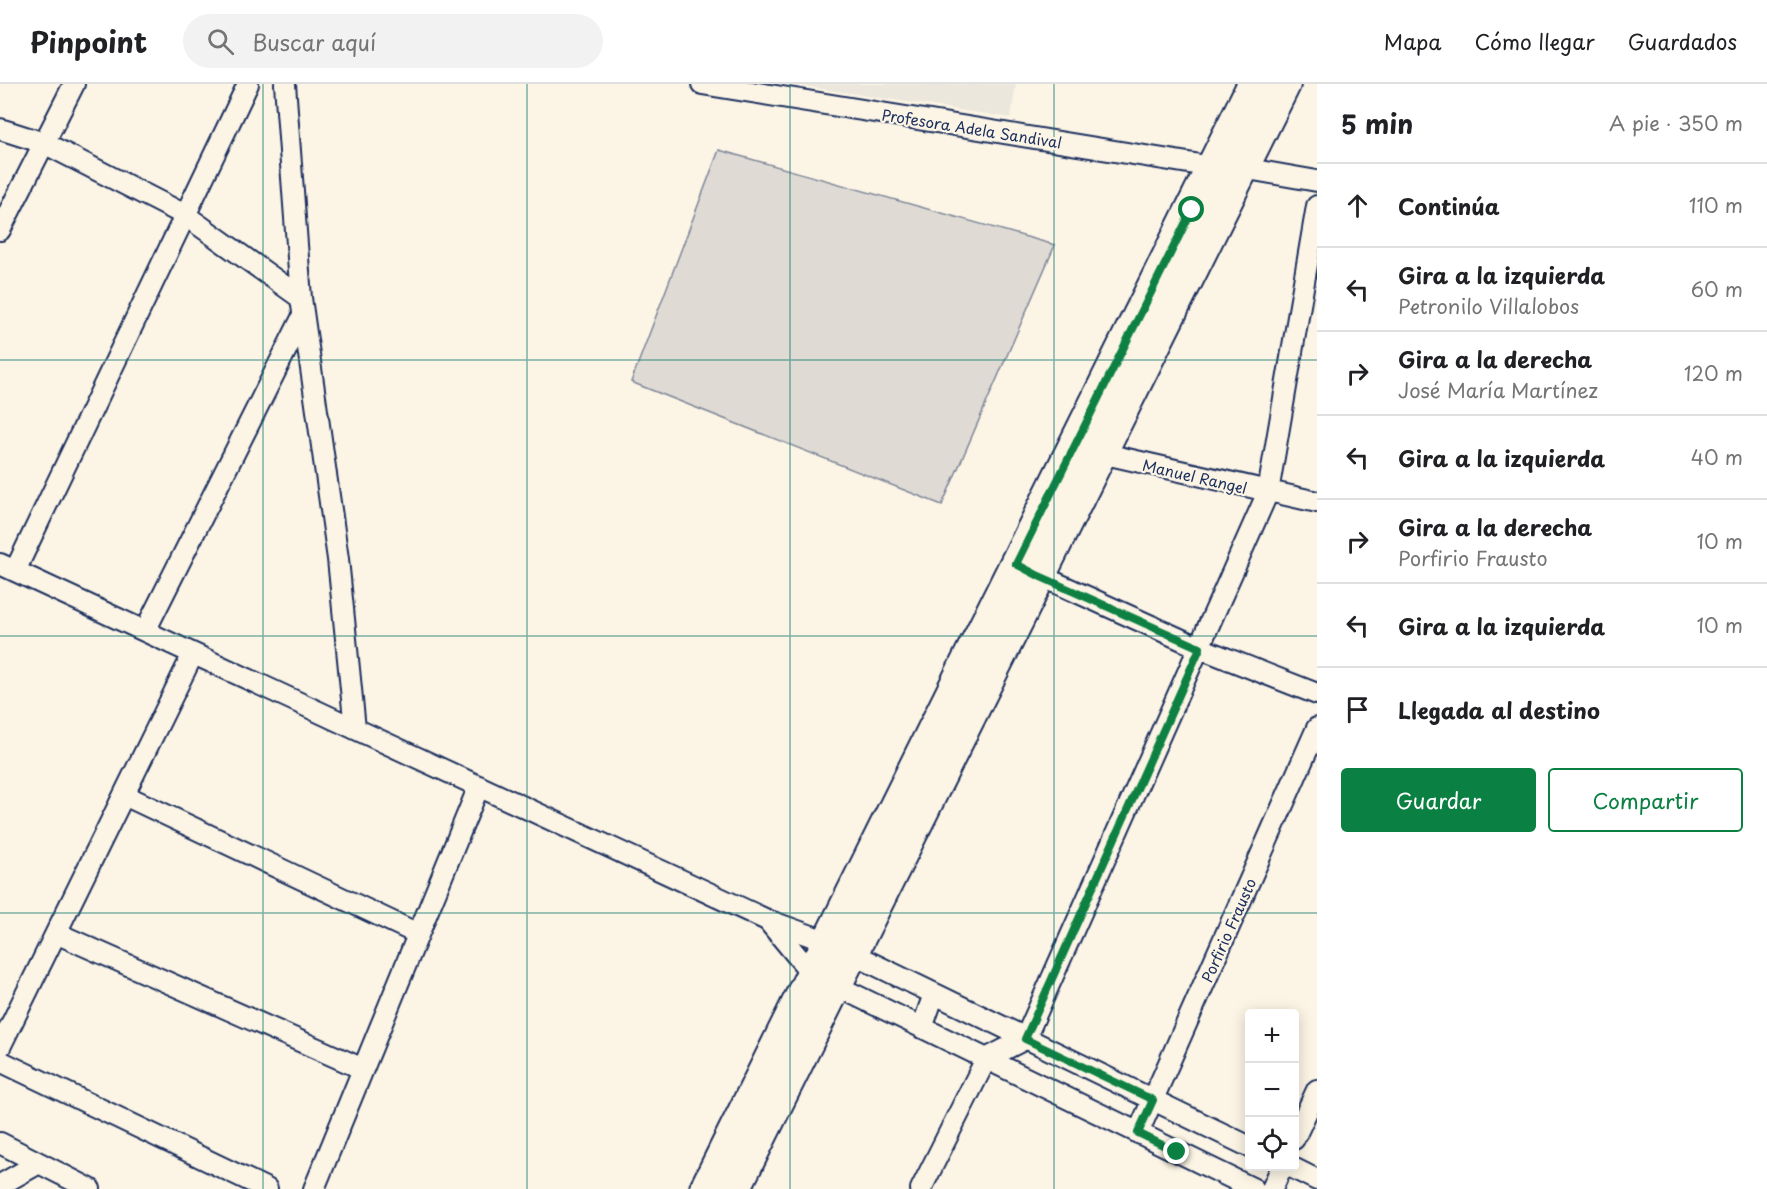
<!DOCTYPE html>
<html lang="es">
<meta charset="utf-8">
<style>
:root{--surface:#fff;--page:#f2f2f2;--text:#202124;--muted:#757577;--line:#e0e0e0;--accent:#0b8043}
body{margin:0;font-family:"Playpen Sans",sans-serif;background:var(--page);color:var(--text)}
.controls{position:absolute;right:18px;bottom:18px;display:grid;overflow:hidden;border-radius:6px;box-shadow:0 3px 15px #0003}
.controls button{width:54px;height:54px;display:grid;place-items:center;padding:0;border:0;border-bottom:2px solid var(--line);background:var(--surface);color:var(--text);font:30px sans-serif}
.stop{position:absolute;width:18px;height:18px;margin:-14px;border:4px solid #0b8043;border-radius:50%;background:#fff}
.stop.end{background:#0b8043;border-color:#fff;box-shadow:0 2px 6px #0008}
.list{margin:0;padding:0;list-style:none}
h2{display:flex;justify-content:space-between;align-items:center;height:78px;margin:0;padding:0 24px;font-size:26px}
h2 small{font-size:20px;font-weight:400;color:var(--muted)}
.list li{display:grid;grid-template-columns:39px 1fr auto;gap:18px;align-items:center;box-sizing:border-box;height:84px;padding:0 24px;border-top:2px solid var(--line)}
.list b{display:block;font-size:22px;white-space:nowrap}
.list p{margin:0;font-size:20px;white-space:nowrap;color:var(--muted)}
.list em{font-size:20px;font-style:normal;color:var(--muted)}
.actions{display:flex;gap:12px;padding:18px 24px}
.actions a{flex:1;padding:14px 0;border:2px solid var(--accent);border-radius:6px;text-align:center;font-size:21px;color:var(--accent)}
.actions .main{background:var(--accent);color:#fff}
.icon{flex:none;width:33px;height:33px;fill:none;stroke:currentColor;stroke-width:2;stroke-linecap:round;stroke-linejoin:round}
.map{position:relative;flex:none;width:1317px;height:1105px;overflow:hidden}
header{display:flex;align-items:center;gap:36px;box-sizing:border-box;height:84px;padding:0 30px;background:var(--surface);border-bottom:2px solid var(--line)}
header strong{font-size:28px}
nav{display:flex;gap:33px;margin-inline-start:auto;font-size:21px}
.search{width:420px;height:54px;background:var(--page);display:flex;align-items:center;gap:15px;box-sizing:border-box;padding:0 21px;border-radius:33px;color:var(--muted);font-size:22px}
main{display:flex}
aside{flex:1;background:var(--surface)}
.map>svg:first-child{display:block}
</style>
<header>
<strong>Pinpoint</strong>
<div class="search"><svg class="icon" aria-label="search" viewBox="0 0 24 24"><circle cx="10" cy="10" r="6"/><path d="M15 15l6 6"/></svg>Buscar aquí</div>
<nav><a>Mapa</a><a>Cómo llegar</a><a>Guardados</a></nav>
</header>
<main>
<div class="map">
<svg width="1317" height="1105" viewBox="0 0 1317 1105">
<rect width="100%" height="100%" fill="#fcf5e5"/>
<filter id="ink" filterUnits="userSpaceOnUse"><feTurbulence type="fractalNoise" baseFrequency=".0167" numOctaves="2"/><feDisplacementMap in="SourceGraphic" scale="12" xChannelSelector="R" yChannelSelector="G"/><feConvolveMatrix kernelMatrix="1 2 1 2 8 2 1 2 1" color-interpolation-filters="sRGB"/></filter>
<g filter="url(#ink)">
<path fill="#ece7dc" d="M790,0H1016L1011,34Z"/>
<path fill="#dfdbd4" stroke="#7d8599" stroke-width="1.5" d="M719,66L1055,161L942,421L631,298Z"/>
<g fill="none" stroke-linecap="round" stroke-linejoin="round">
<g stroke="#1b2f5e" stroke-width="24">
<path id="street" d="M285,0L301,214L338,475L355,645
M702,0L1213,83L1242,84L1317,97
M0,45L44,59L185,131L301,214
M0,146L74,0
M1092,367L1317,418
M0,480L767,836L828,858L1250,1063
M15,487L248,0
M1030,487L1200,564L1317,610
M145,547L303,232
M124,711L418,850
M769,838L812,890L1254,1105
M56,849L363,985
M922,944L934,910
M0,963L193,570
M0,977L267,1105
M1138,1049L1317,644
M1294,1055L1317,1006
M0,1059L90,1105
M1289,1082L1317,1096
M0,1101L39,1079
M314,1105L479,702
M921,1105L986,975L1025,955L1268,408L1317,122
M1272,1105L1282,1082"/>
</g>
<g stroke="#1b2f5e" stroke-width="36">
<path id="primary" d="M706,1105L1254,0
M734,1105L1284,0"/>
</g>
<use href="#street" stroke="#fcf5e5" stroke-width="20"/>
<use href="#primary" stroke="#fcf5e5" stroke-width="32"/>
</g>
</g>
<g fill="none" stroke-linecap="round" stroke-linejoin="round" filter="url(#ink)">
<path stroke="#0b8043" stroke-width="8" d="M1177,1068L1138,1049L1153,1016L1025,955L1200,564L1039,492L1016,480L1192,126"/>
</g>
<path fill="none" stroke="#0f766e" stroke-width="1.5" stroke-opacity="0.55" d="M263,0V1105M527,0V1105M790,0V1105M1054,0V1105M0,276H1317M0,552H1317M0,829H1317"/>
<g text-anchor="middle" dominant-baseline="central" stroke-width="4.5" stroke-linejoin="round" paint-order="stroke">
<g font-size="15" fill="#1b2f5e" stroke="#fcf5e5">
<text transform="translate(972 44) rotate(9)">Profesora Adela Sandival</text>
<text transform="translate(1195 392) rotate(13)">Manuel Rangel</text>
<text transform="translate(1228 846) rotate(-66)">Porfirio Frausto</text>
</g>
</g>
</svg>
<div class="controls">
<button>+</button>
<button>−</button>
<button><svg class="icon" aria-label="locate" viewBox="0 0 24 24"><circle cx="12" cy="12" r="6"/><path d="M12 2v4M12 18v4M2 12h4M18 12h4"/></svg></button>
</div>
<div class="stop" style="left:1192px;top:126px"></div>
<div class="stop end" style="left:1177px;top:1068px"></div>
</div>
<aside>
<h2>5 min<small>A pie · 350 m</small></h2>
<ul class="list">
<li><svg class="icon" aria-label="ahead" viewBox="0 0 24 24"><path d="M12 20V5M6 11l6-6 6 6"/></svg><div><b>Continúa</b></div><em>110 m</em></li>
<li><svg class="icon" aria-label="left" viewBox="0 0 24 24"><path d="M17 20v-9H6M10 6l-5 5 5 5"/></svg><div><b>Gira a la izquierda</b><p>Petronilo Villalobos</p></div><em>60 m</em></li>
<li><svg class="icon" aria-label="right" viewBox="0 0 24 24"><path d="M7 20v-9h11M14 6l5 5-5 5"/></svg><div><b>Gira a la derecha</b><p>José María Martínez</p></div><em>120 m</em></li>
<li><svg class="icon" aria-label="left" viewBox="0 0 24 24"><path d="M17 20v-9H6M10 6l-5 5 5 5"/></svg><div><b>Gira a la izquierda</b></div><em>40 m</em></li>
<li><svg class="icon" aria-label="right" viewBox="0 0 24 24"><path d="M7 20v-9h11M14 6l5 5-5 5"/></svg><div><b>Gira a la derecha</b><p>Porfirio Frausto</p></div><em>10 m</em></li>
<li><svg class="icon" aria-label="left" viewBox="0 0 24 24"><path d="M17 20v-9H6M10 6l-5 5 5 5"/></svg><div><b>Gira a la izquierda</b></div><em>10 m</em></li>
<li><svg class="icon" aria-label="arrive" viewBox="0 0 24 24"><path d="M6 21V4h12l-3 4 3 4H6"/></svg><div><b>Llegada al destino</b></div></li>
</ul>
<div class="actions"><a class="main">Guardar</a><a>Compartir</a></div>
</aside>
</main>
